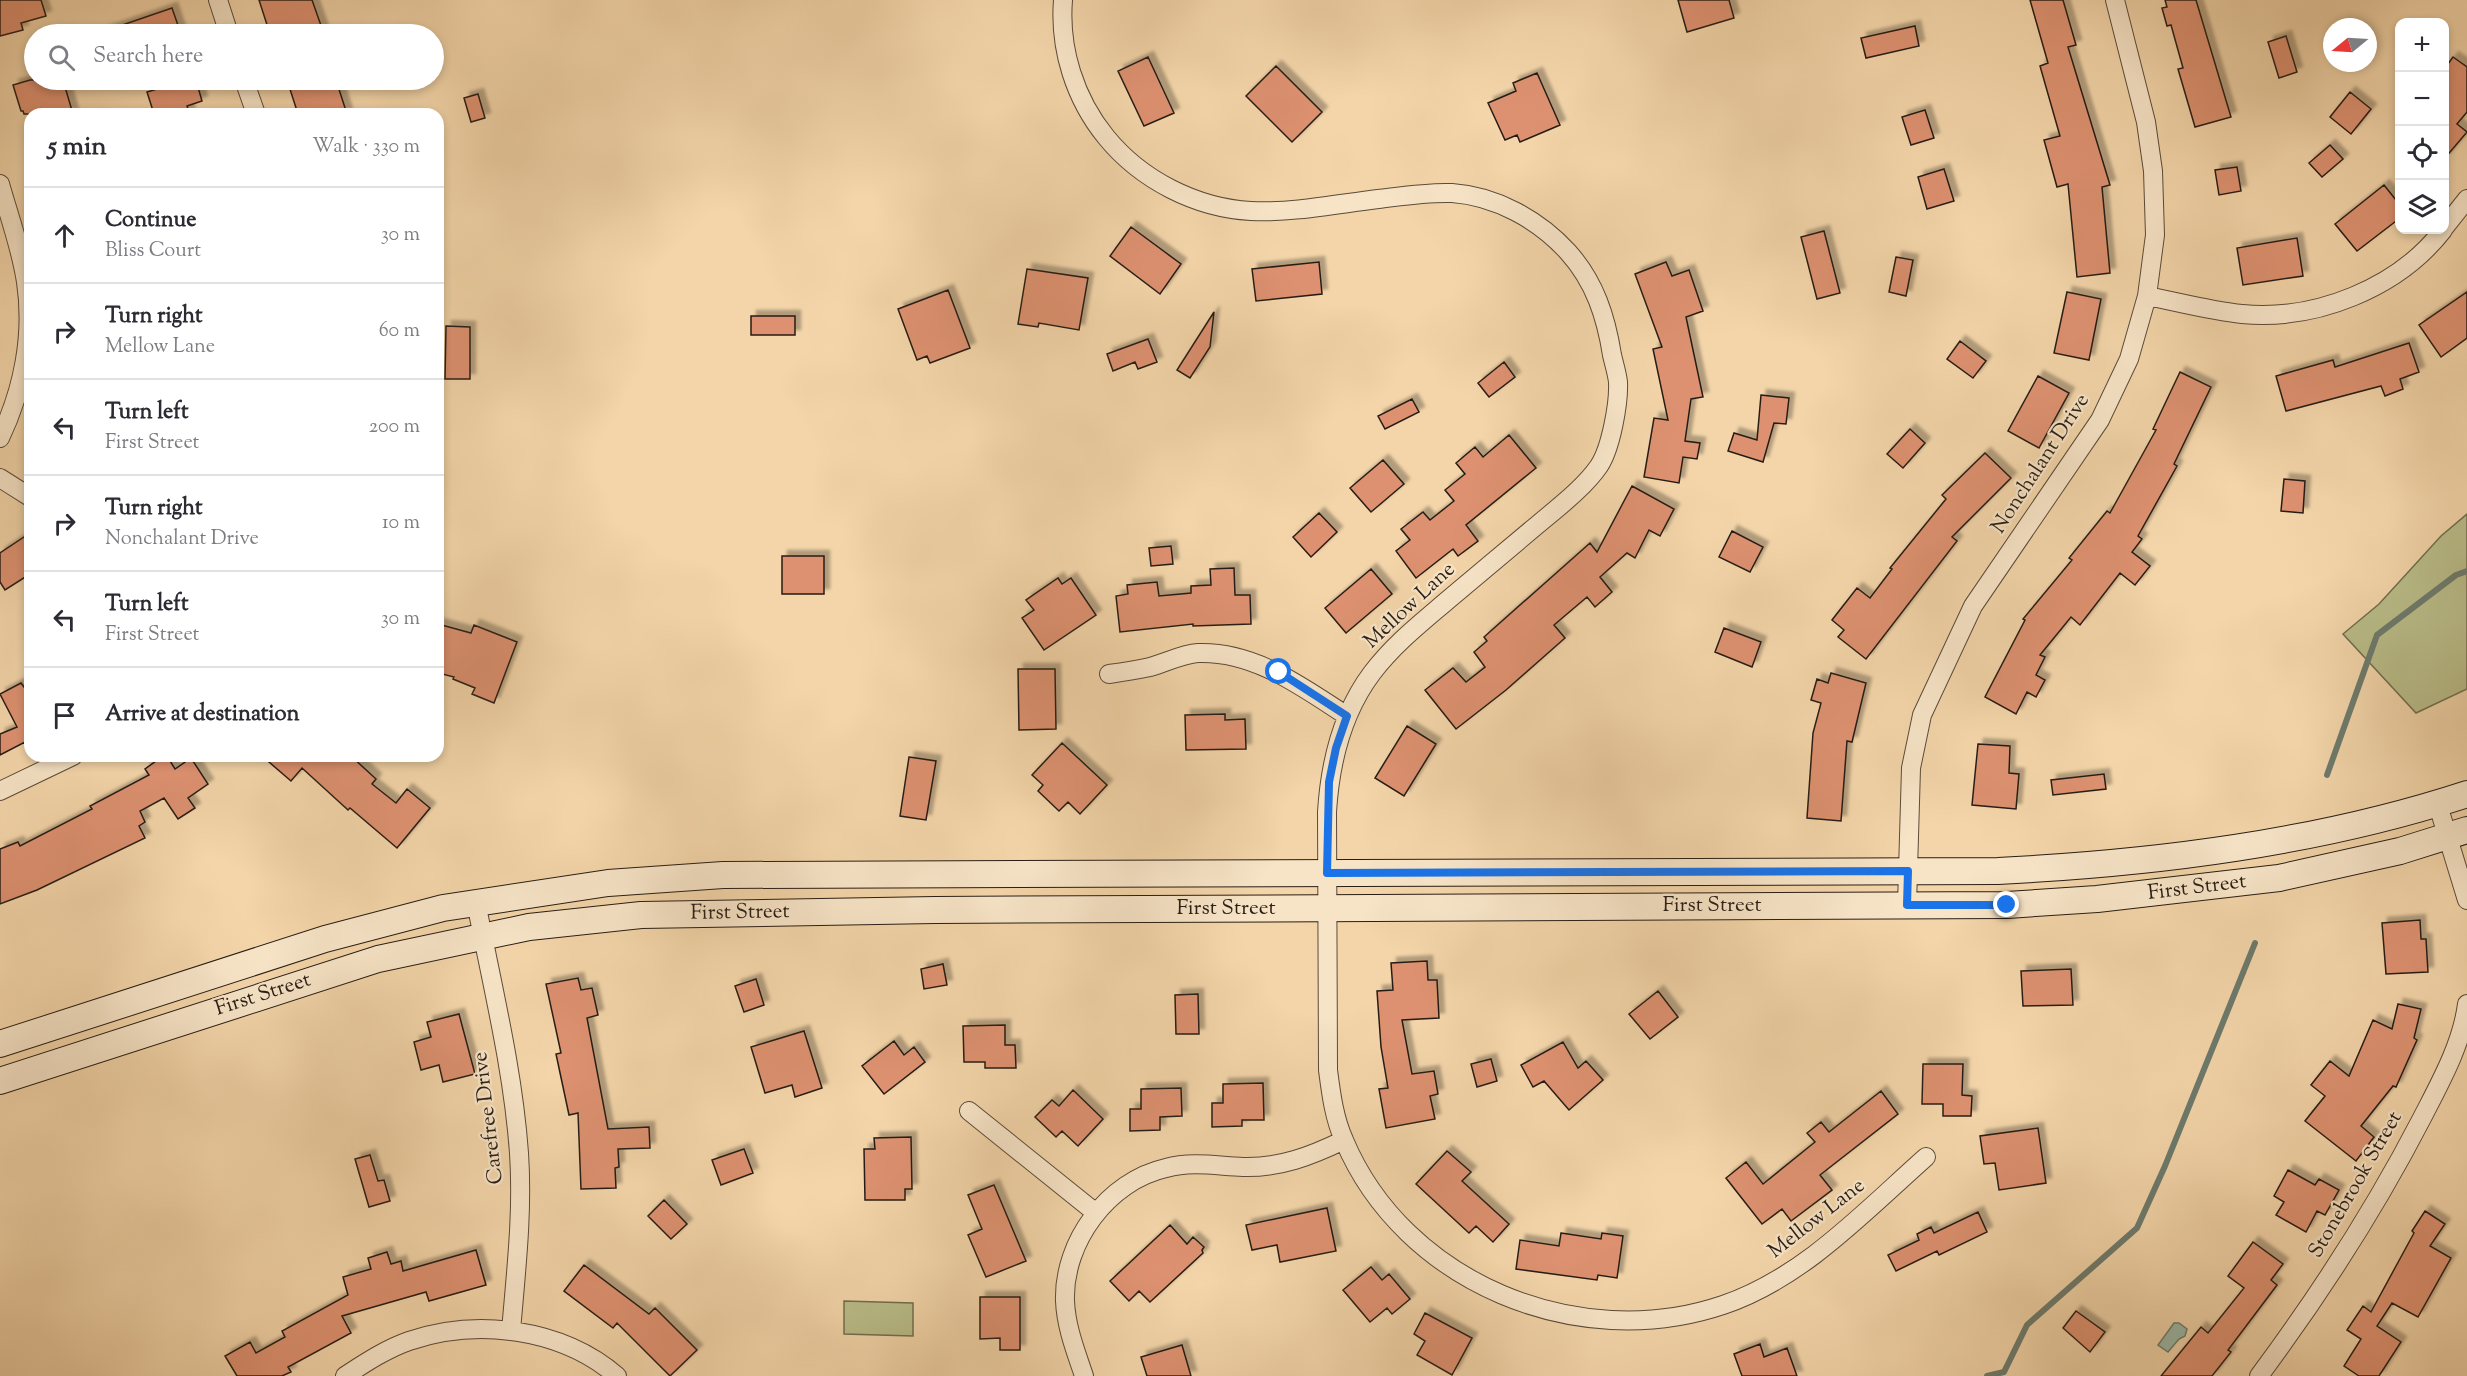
<!DOCTYPE html>
<meta charset="utf-8">
<style>
:root{--surface:#fff;--page:#f7f7f7;--text:#2b2b33;--muted:#7c7c81;--line:#e1e1e2}
body{margin:0;font-family:"Sorts Mill Goudy",serif;background:var(--page);color:var(--text)}
.controls{position:absolute;right:18px;top:18px;display:grid;overflow:hidden;border-radius:12px;box-shadow:0 3px 9px #0003}
.controls button{width:54px;height:54px;display:grid;place-items:center;padding:0;border:0;border-bottom:2px solid var(--line);background:var(--surface);color:var(--text);font:30px sans-serif}
.compass{position:absolute;left:2323px;top:18px;width:54px;height:54px;border-radius:50%;background:var(--surface);box-shadow:0 3px 9px #0003;rotate:252deg}
.stop{position:absolute;width:18px;height:18px;margin:-14px;border:4px solid #1a73e8;border-radius:50%;background:#fff}
.stop.end{background:#1a73e8;border-color:#fff;box-shadow:0 2px 6px #0008}
.list{margin:0;padding:0;list-style:none}
h2{display:flex;justify-content:space-between;align-items:center;height:78px;margin:0;padding:0 24px;font-size:26px}
h2 small{font-size:20px;font-weight:400;color:var(--muted)}
.list li{display:grid;grid-template-columns:39px 1fr auto;gap:18px;align-items:center;box-sizing:border-box;height:96px;padding:0 24px;border-top:2px solid var(--line)}
.list b{display:block;font-size:22px;white-space:nowrap}
.list p{margin:0;font-size:20px;white-space:nowrap;color:var(--muted)}
.list em{font-size:20px;font-style:normal;color:var(--muted)}
.icon{flex:none;width:33px;height:33px;fill:none;stroke:currentColor;stroke-width:2;stroke-linecap:round;stroke-linejoin:round}
.map{position:relative;flex:none;width:2467px;height:1376px;overflow:hidden}
.search{position:absolute;background:var(--surface);box-shadow:0 3px 9px #0003;left:24px;top:24px;width:420px;height:66px;display:flex;align-items:center;gap:15px;box-sizing:border-box;padding:0 21px;border-radius:33px;color:var(--muted);font-size:22px}
.panel{position:absolute;background:var(--surface);box-shadow:0 3px 9px #0003;left:24px;top:108px;width:420px;height:654px;border-radius:18px}
.map>svg:first-child{display:block}
</style>
<div class="map">
<svg width="2467" height="1376" viewBox="0 0 2467 1376">
<defs>
<filter id="shadow"><feDropShadow dx="5.5" dy="-5.5" stdDeviation="1.5" flood-color="#0004"/></filter>
</defs>
<rect width="100%" height="100%" fill="#f3d5a9"/>
<filter id="stains"><feTurbulence type="fractalNoise" baseFrequency=".00333" numOctaves="4"/><feColorMatrix values="0 0 0 0 .2 0 0 0 0 .09 0 0 0 0 .02 0 0 0 .5 -.17"/></filter>
<radialGradient id="worn" r=".72"><stop offset=".6" stop-color="#630" stop-opacity="0"/><stop offset="1" stop-color="#630" stop-opacity=".3"/></radialGradient>
<path fill="#b9bd89" stroke="#706d4e" stroke-width="1.5" d="M2467,514V689L2416,713L2343,634L2379,604L2441,536Z
M844,1301L913,1303V1336L844,1334Z"/>
<path fill="#9bb9a8" stroke="#6d7b6d" stroke-width="1.5" d="M2174,1323H2179L2187,1329L2185,1336L2179,1339L2168,1352L2158,1345Z"/>
<g fill="none" stroke-linecap="round" stroke-linejoin="round">
<path stroke="#6d7b6d" stroke-width="6" d="M2327,775L2377,635L2456,575L2467,571
M1987,1376L2004,1372L2027,1325L2137,1228L2165,1166L2255,943"/>
</g>
<path fill="#dd9170" stroke="#281d14" stroke-width="1.5" filter="url(#shadow)" d="M0,0H41L46,16L21,23L23,30L0,36Z
M259,0H312L324,34H270Z
M1678,0H1729L1734,18L1687,32Z
M2030,0H2063L2076,45L2068,47L2110,185L2102,187L2110,273L2077,277L2068,184L2057,187L2044,140L2060,136L2040,66L2048,63Z
M2165,0H2196L2231,117L2195,127L2178,69L2183,68L2171,25L2167,26L2162,8L2167,7Z
M172,8L181,34H103L102,32Z
M1915,26L1919,46L1866,58L1861,38Z
M2286,36L2297,72L2279,78L2268,42Z
M1148,57L1174,113L1144,126L1118,71Z
M2453,57L2467,67V112L2457,124L2467,132L2445,158V68Z
M1276,66L1322,112L1292,142L1246,96Z
M1537,73L1560,125L1520,142L1517,135L1505,140L1488,103L1516,91L1513,83Z
M30,80H63L73,114H24L23,111H21L13,85Z
M187,80H196L202,101L187,106L190,114H154L147,92Z
M287,80H336L347,114H298Z
M2350,92L2371,109L2351,134L2330,117Z
M478,94L485,118L471,122L464,98Z
M1925,110L1934,138L1911,145L1902,117Z
M2330,145L2343,159L2322,177L2309,163Z
M2237,167L2241,191L2219,195L2215,170Z
M1944,169L1954,201L1927,209L1918,177Z
M2384,185L2400,205V218L2357,251L2335,224Z
M1131,227L1181,264L1160,294L1110,256Z
M1824,231L1840,293L1817,299L1801,237Z
M2297,238L2303,276L2243,285L2237,248Z
M1896,257L1913,260L1906,296L1889,292Z
M1319,262L1322,294L1256,301L1252,269Z
M1666,262L1672,276L1689,270L1703,311L1686,317L1703,397L1691,399L1685,441L1700,443L1697,459L1683,457L1679,483L1644,477L1654,418L1668,420L1653,349L1662,347L1635,274Z
M1027,269L1088,278L1079,330L1039,323L1038,327L1018,324Z
M948,290L970,348L930,363L927,356L917,360L898,309Z
M2067,292L2101,299L2089,360L2054,353Z
M2467,292V338L2441,357L2419,325Z
M1214,312L1210,347L1190,378L1177,370Z
M751,316H795V335H751Z
M446,326L470,327V379H445Z
M1148,339L1157,362L1138,369L1135,362L1113,371L1107,354Z
M1960,341L1986,361L1973,378L1947,359Z
M2409,343L2419,372L2400,379L2403,389L2385,396L2381,386L2286,411L2276,376L2333,360L2335,367Z
M1504,362L1515,377L1489,397L1478,383Z
M2180,372L2211,387L2174,464L2177,466L2138,536L2142,539L2132,552L2150,566L2135,585L2120,573L2080,625L2071,617L2040,655L2045,657L2036,675L2045,680L2036,697L2027,692L2016,714L1985,697L2025,620L2023,619L2072,560L2069,558L2107,511L2110,513L2156,430L2153,429Z
M2038,376L2069,393L2039,448L2008,431Z
M1761,395L1789,398L1786,424L1774,423L1763,462L1728,451L1734,433L1757,440Z
M1412,399L1419,412L1385,429L1378,416Z
M1910,429L1925,443L1903,468L1887,454Z
M1509,435L1536,468L1466,525L1478,541L1458,556L1453,549L1416,578L1396,551L1410,540L1401,529L1423,512L1430,520L1454,501L1445,490L1465,474L1456,463L1475,447L1483,457Z
M1985,453L2011,478L1952,537L1957,541L1866,659L1838,637L1844,630L1832,620L1857,588L1870,598L1892,569L1890,568L1946,499L1942,495Z
M1383,460L1404,484L1371,512L1350,488Z
M2284,479L2305,481L2303,513L2281,511Z
M1632,486L1674,509L1660,536L1649,530L1635,558L1627,553L1600,577L1612,592L1595,607L1587,597L1554,625L1565,638L1506,690L1456,729L1425,690L1453,668L1466,682L1485,667L1474,652L1487,641L1484,637L1590,543L1597,552Z
M1319,513L1337,532L1311,557L1293,537Z
M1732,531L1763,547L1750,572L1719,557Z
M24,537L30,546V574L5,590L0,582V553Z
M1171,546L1173,564L1151,566L1149,548Z
M782,556H824V594H782Z
M1234,568L1235,595H1250L1251,624L1193,626V624L1120,632L1116,596L1128,594L1127,585L1157,582L1159,596L1191,593V586L1211,585L1210,569Z
M1371,569L1392,594L1346,633L1325,608Z
M1058,578L1062,584L1071,578L1096,615L1044,650L1022,618L1034,610L1026,600Z
M438,624L471,633L474,625L517,642L494,703L472,694L475,688L453,679L454,677L438,673Z
M1724,628L1761,642L1752,667L1715,652Z
M1018,669H1055L1056,729L1019,730Z
M1831,673L1866,683L1852,742L1847,741L1841,821L1807,818L1813,733L1821,703L1811,700L1817,679L1828,683Z
M21,683L24,687L30,684V752L25,742L0,755V734L17,727L0,694Z
M1225,714V720L1245,719L1246,749L1186,750L1185,715Z
M1407,726L1436,744L1404,796L1375,778Z
M1062,743L1107,785L1080,814L1068,802L1059,811L1038,791L1043,785L1032,775Z
M1978,744L2010,746L2009,773L2019,774L2016,809L1972,805Z
M163,756H167L175,769L191,758L208,784L188,798L195,808L178,819L164,798L140,811L145,822L139,826L145,838L37,890L0,904V849L18,842L20,846L92,809L90,806L149,775L145,769Z
M262,756H351L376,779L372,784L396,803L407,789L430,808L397,848L350,808L348,810L302,768L291,781Z
M909,757L936,761L926,820L900,816Z
M2104,774L2106,789L2053,795L2051,780Z
M2420,920L2421,939H2426L2428,972L2386,974L2382,923Z
M1427,961L1428,980H1437L1439,1018L1402,1020L1412,1074L1434,1071L1438,1094L1430,1096L1435,1119L1386,1128L1379,1089L1388,1088L1381,1047L1377,991L1393,990L1391,963Z
M943,964L947,985L924,989L921,969Z
M2071,969L2073,1005L2023,1006L2021,971Z
M578,978L581,990L592,988L598,1015L587,1018L608,1129L649,1127L650,1148L618,1149L619,1167L615,1168L616,1188L581,1189L578,1113L569,1115L556,1054L561,1053L546,984Z
M756,979L764,1005L744,1012L735,986Z
M1658,991L1678,1017L1650,1039L1629,1014Z
M1198,994L1199,1034H1176L1175,995Z
M2398,1004L2421,1009L2414,1038L2417,1040L2396,1087L2393,1086L2361,1126L2374,1137L2356,1161L2305,1121L2325,1096L2311,1085L2330,1061L2349,1076L2373,1020L2392,1029Z
M459,1014L475,1074L443,1082L439,1065L421,1070L414,1042L431,1037L427,1022Z
M1005,1025V1045H1015L1016,1068H985V1062H964L963,1026Z
M804,1031L822,1088L795,1097L792,1085L765,1093L751,1047Z
M894,1041L904,1055L914,1047L925,1062L884,1094L862,1066Z
M1563,1042L1578,1068L1586,1061L1603,1080L1569,1110L1544,1081L1533,1087L1521,1065Z
M1491,1059L1497,1081L1477,1087L1471,1064Z
M1923,1064H1963L1962,1095L1972,1096L1971,1116H1943V1104H1922Z
M1263,1083L1264,1120H1242V1126L1212,1127V1103H1223V1084Z
M1181,1088L1182,1116L1160,1117V1130L1130,1131V1109H1141V1089Z
M1073,1090L1103,1119L1078,1146L1062,1131L1056,1137L1035,1117L1052,1100L1059,1106Z
M1881,1091L1898,1114L1820,1175L1832,1190L1791,1221L1782,1209L1762,1224L1726,1178L1746,1162L1763,1184L1815,1142L1807,1133L1821,1122L1829,1132Z
M2038,1128L2046,1183L1999,1190L1995,1163L1984,1164L1980,1136Z
M911,1137L912,1189H905V1200H865L864,1149H875L874,1138Z
M744,1149L753,1173L721,1185L712,1160Z
M1447,1151L1471,1172L1462,1181L1509,1224L1493,1242L1476,1226L1469,1233L1416,1184Z
M370,1155L378,1181L384,1180L390,1201L369,1207L355,1159Z
M2288,1170L2315,1185L2319,1179L2339,1190L2325,1215L2317,1211L2306,1232L2276,1215L2284,1202L2274,1196Z
M994,1185L1026,1261L986,1277L968,1235L982,1229L968,1195Z
M664,1200L687,1224L671,1239L648,1216Z
M1327,1208L1336,1251L1280,1262L1277,1245L1252,1250L1246,1225Z
M2425,1211L2445,1224L2430,1246L2451,1258L2418,1317L2392,1303L2377,1326L2401,1342L2379,1376H2359L2344,1366L2361,1339L2347,1330L2363,1306L2371,1312L2414,1233L2412,1231Z
M1978,1212L1987,1232L1939,1255L1937,1251L1896,1271L1888,1255L1919,1240L1917,1234L1931,1227L1934,1233Z
M1170,1225L1187,1244L1193,1237L1204,1247L1202,1250L1203,1253L1150,1302L1139,1291L1129,1301L1110,1281Z
M1561,1233L1601,1239L1602,1233L1623,1236L1617,1278L1598,1275L1597,1280L1516,1269L1520,1240L1559,1246Z
M2253,1242L2283,1264L2271,1280L2277,1285L2228,1350L2231,1352L2212,1376H2161L2201,1327L2208,1333L2244,1288L2228,1276Z
M476,1250L486,1285L429,1301L426,1292L342,1316L351,1333L288,1367L291,1372L282,1376H237L225,1356L250,1342L256,1353L285,1337L282,1331L348,1295L343,1277L371,1269L368,1258L387,1252L391,1264L401,1261L403,1271Z
M584,1265L649,1314L655,1308L697,1350L670,1376L617,1323L613,1328L564,1291Z
M1371,1267L1382,1280L1389,1274L1410,1299L1392,1314L1387,1308L1370,1322L1343,1290Z
M980,1297H1020V1350H1000V1338L980,1339Z
M2076,1311L2105,1332L2090,1352L2063,1328Z
M1425,1313L1472,1338L1452,1375L1417,1355L1425,1341L1414,1334Z
M1760,1344L1764,1357L1787,1348L1797,1376H1742L1734,1354Z
M1182,1345L1191,1376H1147L1141,1357Z"/>
<g fill="none" stroke-linecap="round" stroke-linejoin="round">
<g stroke="#5b4b39" stroke-width="20">
<path id="street" d="M218,0L229,34
M1063,0C1059,49 1075,99 1106,137C1141,180 1196,208 1251,211C1293,213 1337,204 1378,199C1403,196 1427,192 1452,193C1496,196 1539,220 1568,252C1595,282 1606,317 1612,355C1614,364 1617,373 1618,382C1619,403 1611,448 1599,466C1584,488 1556,509 1536,526C1507,550 1478,575 1449,599C1421,623 1394,644 1372,673C1342,713 1330,763 1327,812L1328,1070C1331,1093 1334,1118 1344,1140C1404,1283 1578,1354 1723,1305C1803,1278 1864,1212 1926,1157
M244,80L256,114
M0,184C9,216 21,248 26,282C34,335 23,390 0,438
M2444,228L2467,199
M2147,296C2178,302 2211,311 2242,314C2316,321 2398,288 2443,230
M0,478L30,497
M1109,674C1123,672 1136,670 1150,667C1165,663 1182,654 1198,653C1255,651 1302,687 1347,716
M0,791L73,756
M2437,802L2467,900
M476,902C492,985 513,1069 519,1153C523,1213 516,1271 511,1331
M1907,905L1911,768L1922,715L1973,606L2100,420L2129,359L2147,296L2155,235L2153,171L2146,122L2115,0
M969,1111L1096,1213
M345,1376C365,1363 386,1349 409,1341C477,1318 561,1328 617,1376
M1084,1376C1076,1352 1066,1327 1065,1301C1063,1242 1108,1181 1166,1168C1192,1161 1217,1166 1243,1167C1280,1168 1311,1156 1344,1140
M2259,1376C2320,1294 2375,1209 2422,1118C2440,1083 2462,1044 2467,1004"/>
</g>
<g stroke="#281d14" stroke-width="28">
<path id="secondary" d="M0,1044L325,939L443,908L608,883L723,875L1998,871C2156,863 2317,843 2467,794
M0,1081L378,959L529,927L641,915L935,910L2007,905L2097,899L2279,878L2400,851L2467,830"/>
</g>
<use href="#street" stroke="#f7e4c7" stroke-width="18"/>
<use href="#secondary" stroke="#f7e4c7" stroke-width="26"/>
</g>
<g fill="none" stroke-linecap="round" stroke-linejoin="round">
<path stroke="#1a73e8" stroke-width="8" d="M1279,672L1347,716L1336,748L1329,782L1327,873L1908,871L1907,905H2007"/>
</g>
<g text-anchor="middle" dominant-baseline="central" stroke-width="4.5" stroke-linejoin="round" paint-order="stroke">
<g font-size="21" fill="#281d14" stroke="#f7e4c7">
<text transform="translate(2041 464) rotate(-57)">Nonchalant Drive</text>
<text transform="translate(1410 606) rotate(-43)">Mellow Lane</text>
<text transform="translate(2197 888) rotate(-7)">First Street</text>
<text x="1712" y="906">First Street</text>
<text x="1226" y="909">First Street</text>
<text transform="translate(740 913) rotate(-1)">First Street</text>
<text transform="translate(263 995) rotate(-18)">First Street</text>
<text transform="translate(489 1118) rotate(-97)">Carefree Drive</text>
<text transform="translate(2356 1185) rotate(-60)">Stonebrook Street</text>
<text transform="translate(1817 1219) rotate(-38)">Mellow Lane</text>
</g>
</g>
<rect width="100%" height="100%" filter="url(#stains)"/>
<rect width="100%" height="100%" fill="url(#worn)"/>
</svg>
<div class="controls">
<button>+</button>
<button>−</button>
<button><svg class="icon" aria-label="locate" viewBox="0 0 24 24"><circle cx="12" cy="12" r="6"/><path d="M12 2v4M12 18v4M2 12h4M18 12h4"/></svg></button>
<button><svg class="icon" aria-label="layers" viewBox="0 0 24 24"><path d="M12 4l9 5-9 5-9-5zM3 14l9 5 9-5"/></svg></button>
</div>
<svg class="compass" viewBox="-18 -18 36 36"><path d="M0-13l5 13h-10z" fill="#e53935"/><path d="M0 13l5-13h-10z" fill="#7c7c81"/></svg>
<div class="stop" style="left:1279px;top:672px"></div>
<div class="stop end" style="left:2007px;top:905px"></div>
<div class="search"><svg class="icon" aria-label="search" viewBox="0 0 24 24"><circle cx="10" cy="10" r="6"/><path d="M15 15l6 6"/></svg>Search here</div>
<section class="panel">
<h2>5 min<small>Walk · 330 m</small></h2>
<ul class="list">
<li><svg class="icon" aria-label="ahead" viewBox="0 0 24 24"><path d="M12 20V5M6 11l6-6 6 6"/></svg><div><b>Continue</b><p>Bliss Court</p></div><em>30 m</em></li>
<li><svg class="icon" aria-label="right" viewBox="0 0 24 24"><path d="M7 20v-9h11M14 6l5 5-5 5"/></svg><div><b>Turn right</b><p>Mellow Lane</p></div><em>60 m</em></li>
<li><svg class="icon" aria-label="left" viewBox="0 0 24 24"><path d="M17 20v-9H6M10 6l-5 5 5 5"/></svg><div><b>Turn left</b><p>First Street</p></div><em>200 m</em></li>
<li><svg class="icon" aria-label="right" viewBox="0 0 24 24"><path d="M7 20v-9h11M14 6l5 5-5 5"/></svg><div><b>Turn right</b><p>Nonchalant Drive</p></div><em>10 m</em></li>
<li><svg class="icon" aria-label="left" viewBox="0 0 24 24"><path d="M17 20v-9H6M10 6l-5 5 5 5"/></svg><div><b>Turn left</b><p>First Street</p></div><em>30 m</em></li>
<li><svg class="icon" aria-label="arrive" viewBox="0 0 24 24"><path d="M6 21V4h12l-3 4 3 4H6"/></svg><div><b>Arrive at destination</b></div></li>
</ul>
</section>
</div>
